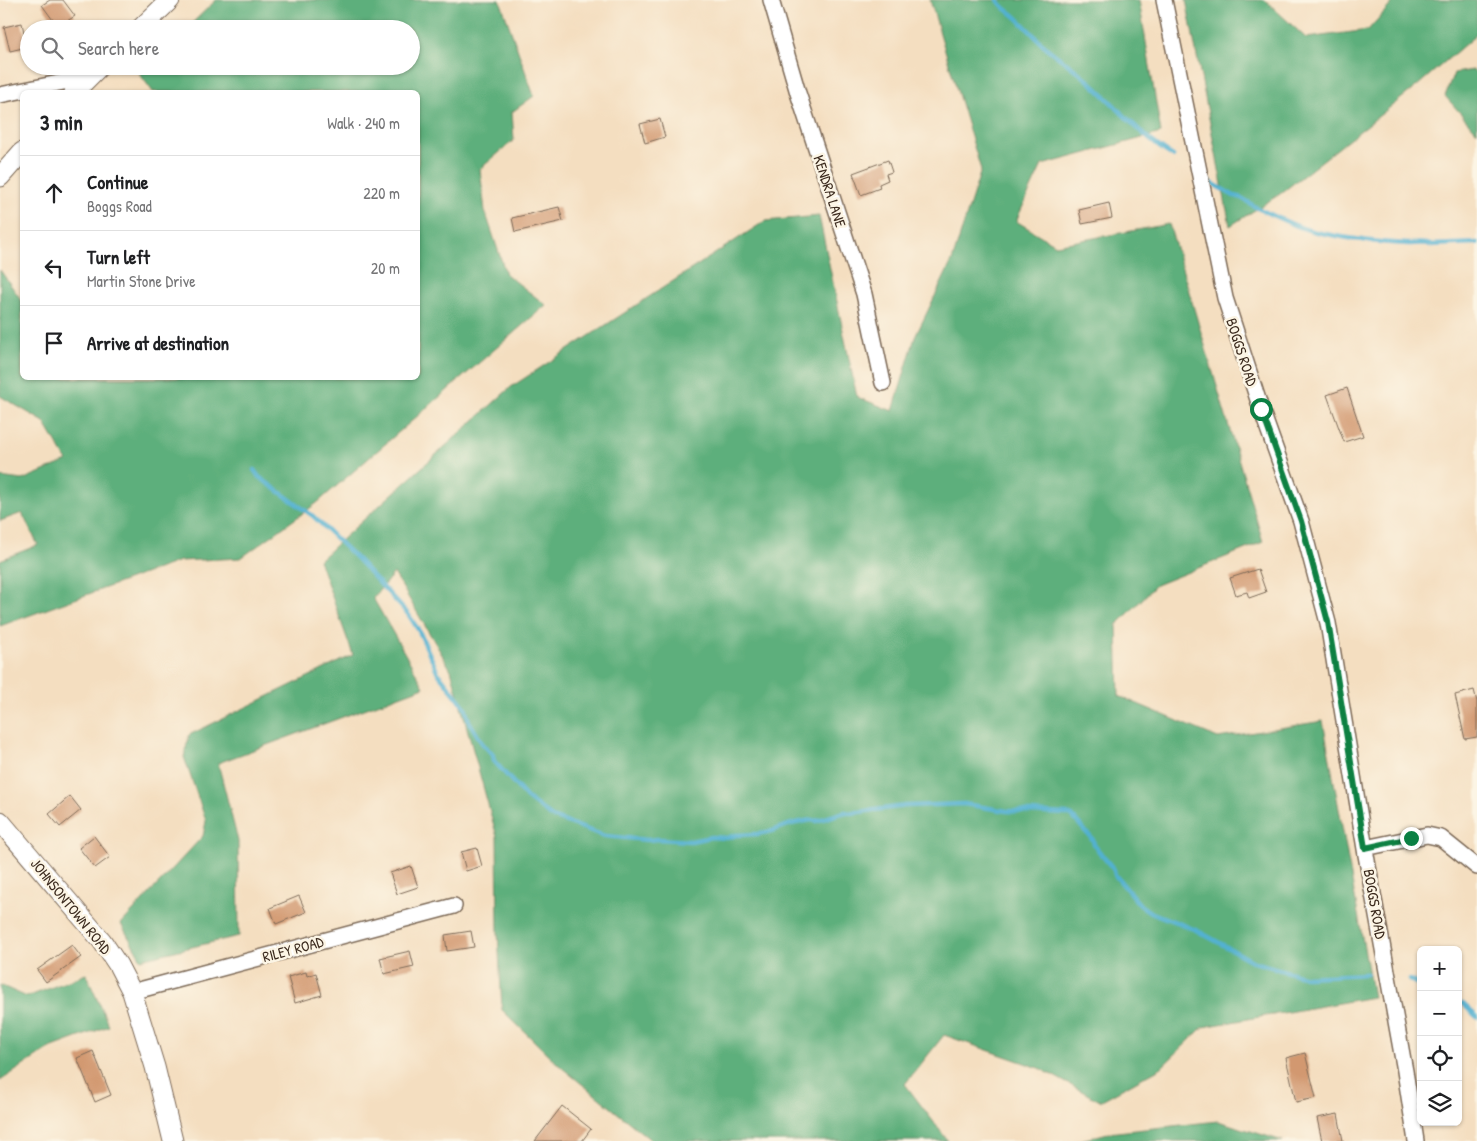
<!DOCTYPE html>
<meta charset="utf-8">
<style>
:root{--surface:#fff;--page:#f2f2f2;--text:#202124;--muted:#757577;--line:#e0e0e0}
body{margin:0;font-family:"Patrick Hand",sans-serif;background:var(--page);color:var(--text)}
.controls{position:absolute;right:15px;bottom:15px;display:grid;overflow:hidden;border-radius:8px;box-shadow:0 1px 4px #0004}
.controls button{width:45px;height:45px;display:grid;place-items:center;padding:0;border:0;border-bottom:1px solid var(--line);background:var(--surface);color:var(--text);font:25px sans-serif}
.stop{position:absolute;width:15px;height:15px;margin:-11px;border:4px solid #0b8043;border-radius:50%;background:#fff}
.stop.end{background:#0b8043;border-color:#fff;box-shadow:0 1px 5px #0008}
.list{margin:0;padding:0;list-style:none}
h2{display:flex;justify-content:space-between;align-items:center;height:65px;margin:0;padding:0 20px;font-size:21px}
h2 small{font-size:16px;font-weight:400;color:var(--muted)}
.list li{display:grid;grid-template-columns:32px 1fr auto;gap:15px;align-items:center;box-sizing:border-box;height:75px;padding:0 20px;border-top:1px solid var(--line)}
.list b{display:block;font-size:19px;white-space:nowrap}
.list p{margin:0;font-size:16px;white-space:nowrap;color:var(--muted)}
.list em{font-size:16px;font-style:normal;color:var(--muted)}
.icon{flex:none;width:28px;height:28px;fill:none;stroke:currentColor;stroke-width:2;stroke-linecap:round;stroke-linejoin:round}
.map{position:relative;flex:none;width:1477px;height:1141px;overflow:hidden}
.search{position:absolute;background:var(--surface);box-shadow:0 1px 4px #0004;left:20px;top:20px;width:400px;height:55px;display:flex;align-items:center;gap:12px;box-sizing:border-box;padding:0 18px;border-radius:28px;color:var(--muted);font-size:19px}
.panel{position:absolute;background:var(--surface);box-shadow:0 1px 4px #0004;left:20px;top:90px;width:400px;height:290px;border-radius:8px}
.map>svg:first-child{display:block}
</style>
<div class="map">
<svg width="1477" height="1141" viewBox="0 0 1477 1141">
<rect width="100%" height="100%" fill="#fcf5e5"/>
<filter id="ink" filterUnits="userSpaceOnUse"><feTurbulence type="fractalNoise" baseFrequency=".02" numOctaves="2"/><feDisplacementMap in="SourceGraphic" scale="10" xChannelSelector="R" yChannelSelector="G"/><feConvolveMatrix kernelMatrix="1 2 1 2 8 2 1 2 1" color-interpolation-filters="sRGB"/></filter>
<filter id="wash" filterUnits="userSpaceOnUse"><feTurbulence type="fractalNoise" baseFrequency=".0096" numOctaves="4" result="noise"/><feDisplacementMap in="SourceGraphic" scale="20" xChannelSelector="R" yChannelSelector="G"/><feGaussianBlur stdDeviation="1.12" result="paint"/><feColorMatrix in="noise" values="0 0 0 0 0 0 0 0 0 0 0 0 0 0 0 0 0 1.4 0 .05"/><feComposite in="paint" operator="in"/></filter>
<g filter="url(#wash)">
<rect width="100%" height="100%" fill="#f4dec0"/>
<path fill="#5daf7c" stroke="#4c6c4d" d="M216,0H500L534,96L512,112L514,140L480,169L485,211L506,274L546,305L317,503L241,558L180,561L0,626V560L38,545L22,513L0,521V477L22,480L67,461L44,422L0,396V270L22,301V378H418V92H153L139,73L146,66H411V29H186Z
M930,0H1139L1161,133L1042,165L1016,221L1056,245L1169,224L1263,542L1156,585L1117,625L1119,696L1218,738L1323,721L1373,997L1203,1027L1162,1067L1100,1101L1039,1068L944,1035L905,1084L948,1141H652L561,1067L502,1010L498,932L497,837L451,670L394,573L373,598L424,687L218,763L238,841L239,936L141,959L121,924L203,836L206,821L184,757L189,735L353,655L319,560L511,387L765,221L819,216L857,397L893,411L915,337L952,261L981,170Z
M1186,0H1265L1306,38L1368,30L1395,0H1477V34L1417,86L1280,194L1230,226Z
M1473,70L1477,73V132L1445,96L1454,73Z
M86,974L109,1026L50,1048L0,1081V985L27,997Z
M1218,1121L1283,1141H1077L1108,1133Z"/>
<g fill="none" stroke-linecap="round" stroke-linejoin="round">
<path stroke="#53b1d1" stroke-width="4.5" d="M998,0C1003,9 1010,11 1017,18C1027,28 1038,40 1049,50C1063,61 1078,71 1091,83C1119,108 1141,137 1173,156
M1205,179L1234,196C1242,196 1250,204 1257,208C1277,217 1299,229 1321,233C1350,239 1379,243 1408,244C1416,244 1424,242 1430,245L1477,243
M254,470L259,477L313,516L358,560L408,614L419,631L438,673L465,707L469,721L482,743L493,755L494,761L527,798L552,817L605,836L648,840L658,839L691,841L711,837L727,838L736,835L757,834L772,831L791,824L811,820L816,821L845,812L851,813L906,806L964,804L1007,811L1066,814L1072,816L1093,840L1094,845L1114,870L1115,875L1140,905L1150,912L1196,930L1254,962L1306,977L1367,974
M1410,980L1421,986
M1458,1003L1463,1004L1477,1017"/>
</g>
<g id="blocks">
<path fill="#d2986f" d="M50,0H63L75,16L58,27L42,5Z
M22,23L27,47L10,51L4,27Z
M660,119L665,137L645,143L640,124Z
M888,160L892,172L886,174L888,180L879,184L880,188L861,195L853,173Z
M1109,203L1112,218L1082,224L1079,210Z
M559,207L563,221L515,232L512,218Z
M1347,388L1363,436L1344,442L1327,395Z
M1258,569L1266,592L1249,598L1247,592L1236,595L1230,578Z
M1474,690L1477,702V737L1465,739L1455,695Z
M70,796L81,810L60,827L49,814Z
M94,836L110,857L95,868L79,848Z
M477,848L482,866L466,871L461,852Z
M411,866L418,887L397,894L390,873Z
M299,896L306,912L276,924L270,908Z
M471,931L474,947L447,951L445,935Z
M72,945L81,957L46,982L37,970Z
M410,951L414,967L384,974L380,958Z
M306,972L307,976L316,973L322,995L295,1003L288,977Z
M93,1051L111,1095L95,1102L77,1058Z
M1305,1053L1316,1098L1296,1102L1286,1058Z
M562,1106L591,1129L582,1141H535Z
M1338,1114L1343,1141H1322L1317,1118Z"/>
</g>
</g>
<g filter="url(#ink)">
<use href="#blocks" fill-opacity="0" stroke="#7c6957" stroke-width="1"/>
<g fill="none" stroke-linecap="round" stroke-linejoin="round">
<g stroke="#7c6957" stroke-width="18">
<path id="minor" d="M771,0L798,93L864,294L883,383
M1164,0L1225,298L1261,409L1301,521L1328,623L1366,855L1405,1071L1416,1141
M0,95L88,77
M1365,848L1427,835L1441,838L1477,867
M132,992L454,906"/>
</g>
<g stroke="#7c6957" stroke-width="21">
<path id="tertiary" d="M140,29L170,0
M74,92L100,66
M0,177L22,152
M0,821L102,941L118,965L132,992L155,1067L173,1141"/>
</g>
<use href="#minor" stroke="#fff" stroke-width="15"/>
<use href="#tertiary" stroke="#fff" stroke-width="19"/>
</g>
</g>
<g fill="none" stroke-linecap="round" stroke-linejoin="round" filter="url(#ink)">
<path stroke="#0b8043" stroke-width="6" d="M1261,409L1301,521L1328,622L1365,848L1411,838"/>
</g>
<g text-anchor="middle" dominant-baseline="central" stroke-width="5" stroke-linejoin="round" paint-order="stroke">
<g font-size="15" fill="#3b2a1e" stroke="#fcf5e5">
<text transform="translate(830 191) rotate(72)">KENDRA LANE</text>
<text transform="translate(1242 352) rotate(72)">BOGGS ROAD</text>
<text transform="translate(1375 904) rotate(80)">BOGGS ROAD</text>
<text transform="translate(71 906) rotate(51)">JOHNSONTOWN ROAD</text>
<text transform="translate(293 949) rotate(-15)">RILEY ROAD</text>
</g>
</g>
</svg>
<div class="controls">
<button>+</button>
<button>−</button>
<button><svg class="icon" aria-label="locate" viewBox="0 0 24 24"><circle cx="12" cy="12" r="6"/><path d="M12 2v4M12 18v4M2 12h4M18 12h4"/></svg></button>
<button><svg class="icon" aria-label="layers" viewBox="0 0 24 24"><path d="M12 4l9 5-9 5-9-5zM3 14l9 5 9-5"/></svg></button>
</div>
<div class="stop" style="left:1261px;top:409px"></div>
<div class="stop end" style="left:1411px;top:838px"></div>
<div class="search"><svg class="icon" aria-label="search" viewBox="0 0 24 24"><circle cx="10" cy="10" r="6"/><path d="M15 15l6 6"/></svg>Search here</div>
<section class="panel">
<h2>3 min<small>Walk · 240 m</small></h2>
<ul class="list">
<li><svg class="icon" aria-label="ahead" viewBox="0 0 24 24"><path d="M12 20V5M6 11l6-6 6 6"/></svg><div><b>Continue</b><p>Boggs Road</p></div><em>220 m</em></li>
<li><svg class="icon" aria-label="left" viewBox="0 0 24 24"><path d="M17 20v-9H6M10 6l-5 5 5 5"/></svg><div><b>Turn left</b><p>Martin Stone Drive</p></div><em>20 m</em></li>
<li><svg class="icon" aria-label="arrive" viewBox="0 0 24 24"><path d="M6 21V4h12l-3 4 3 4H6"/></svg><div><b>Arrive at destination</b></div></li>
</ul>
</section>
</div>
